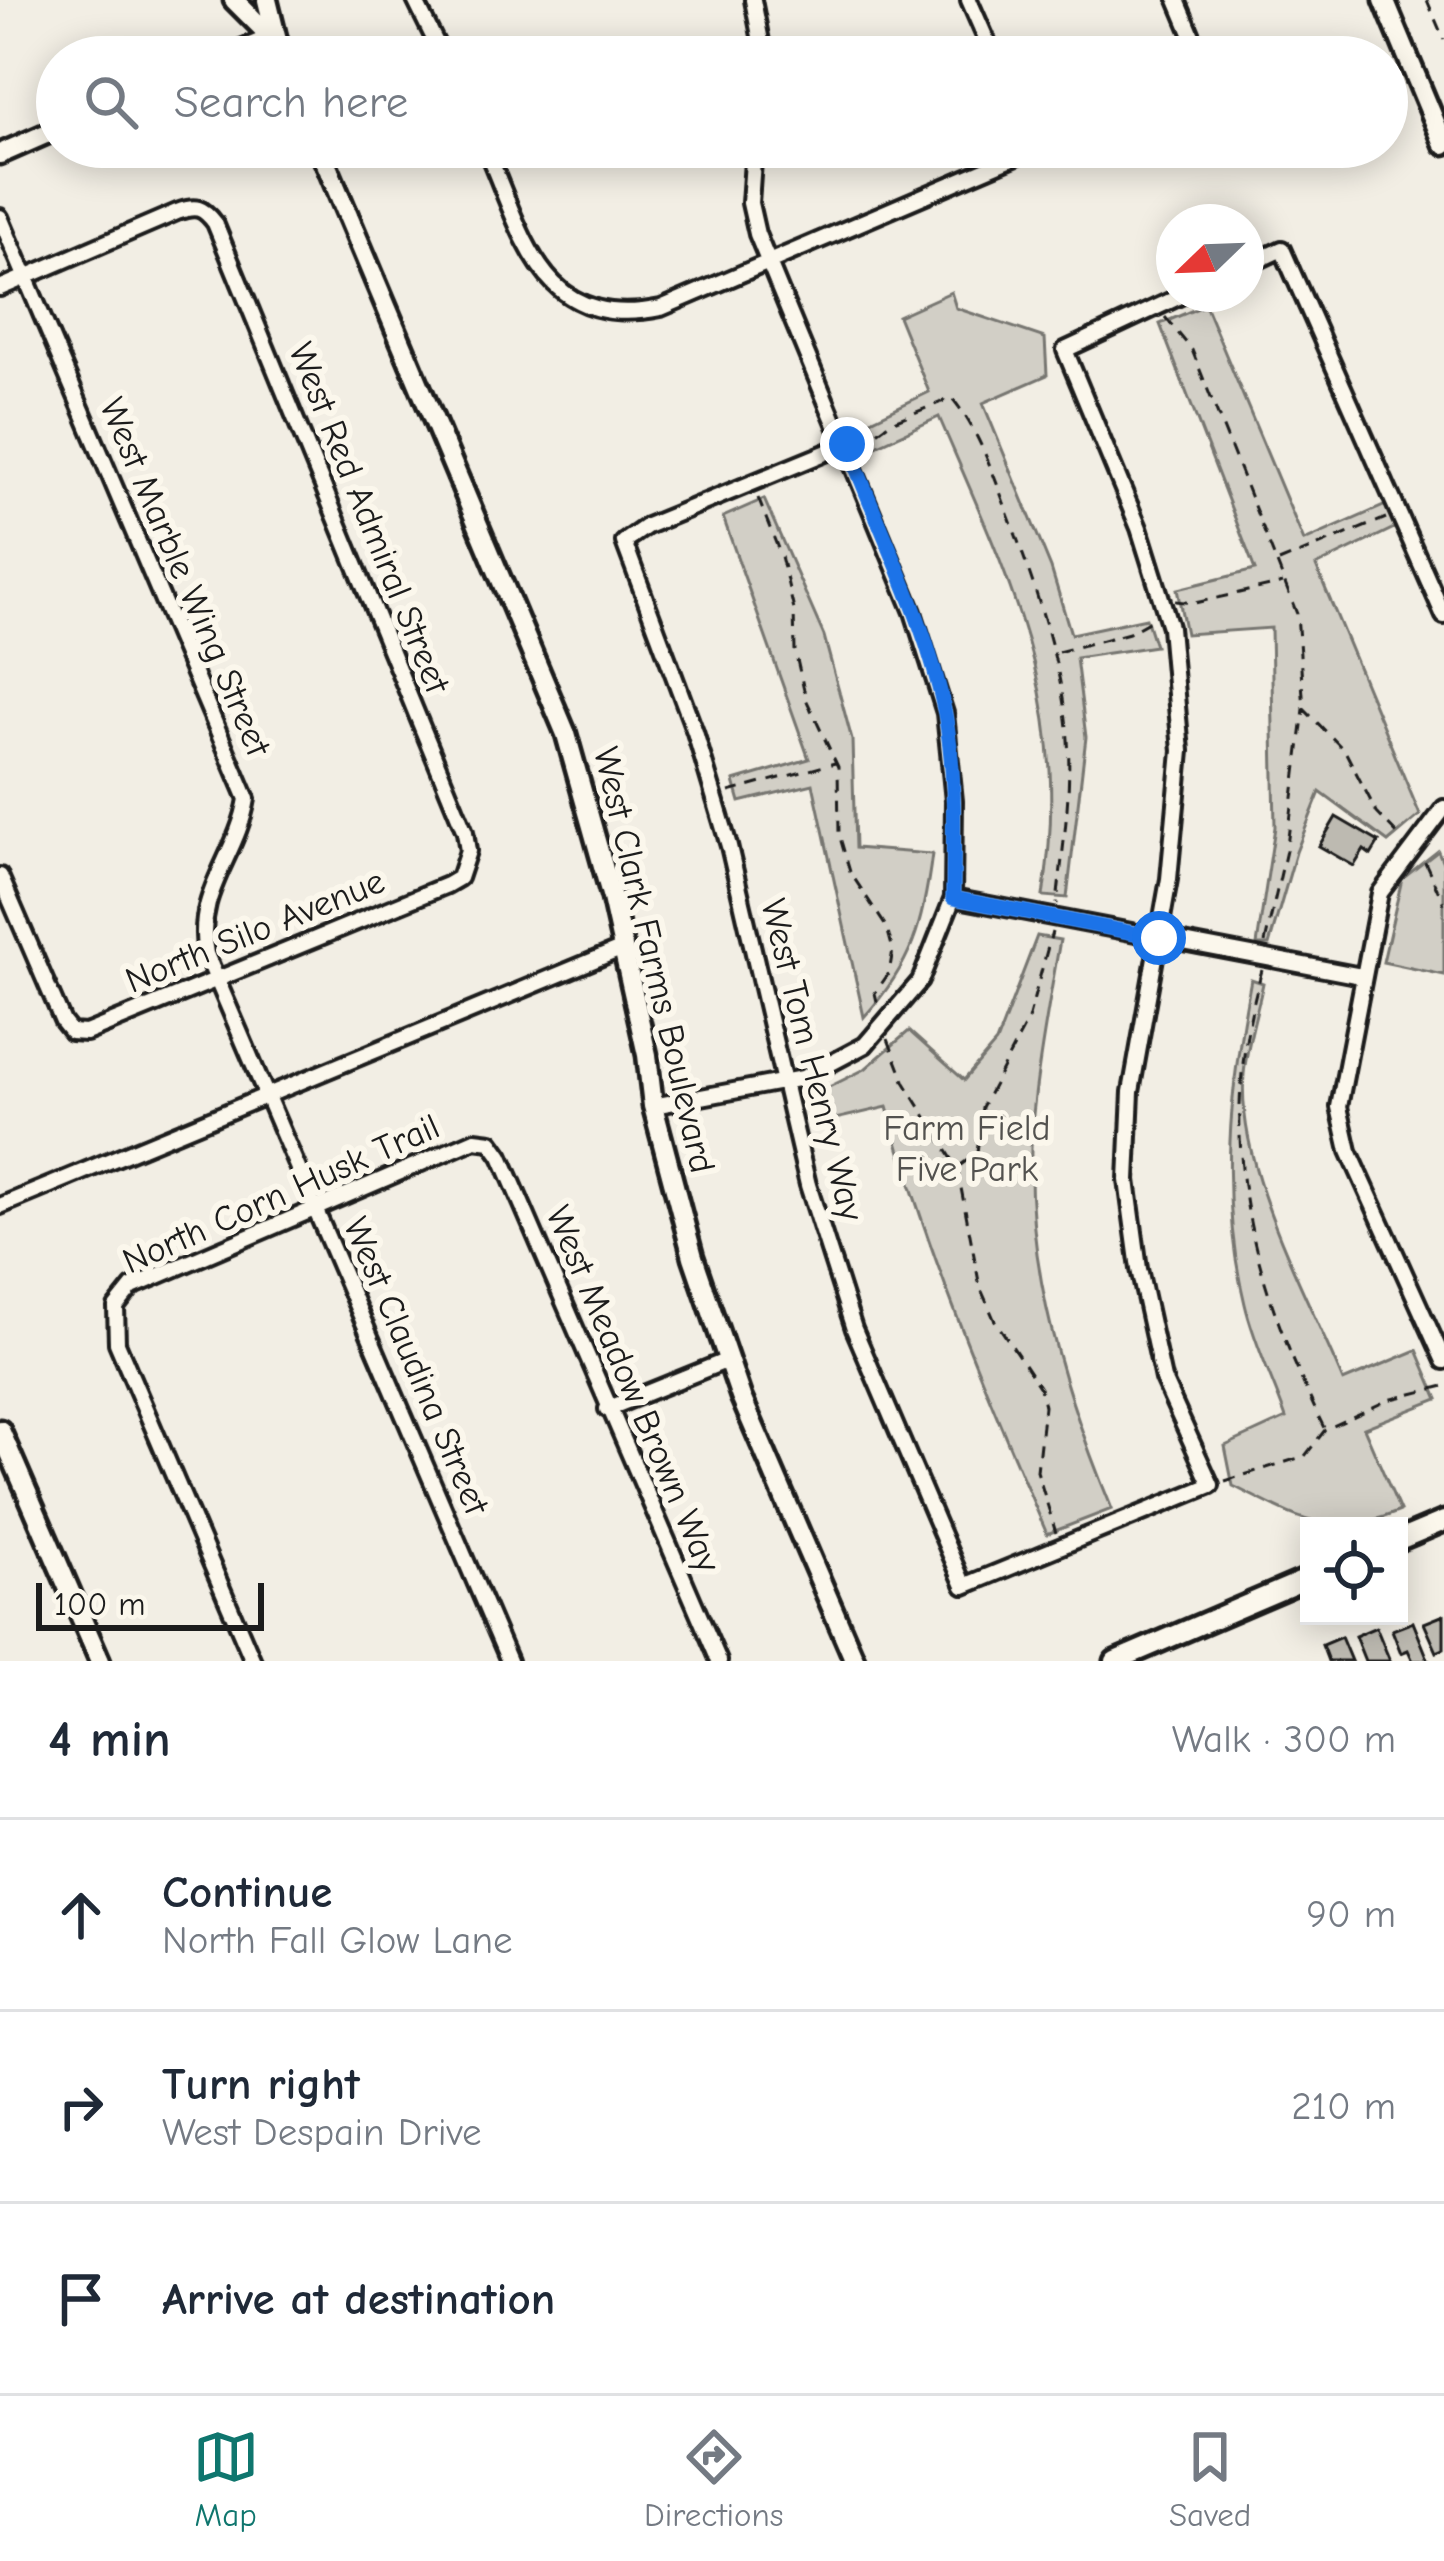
<!DOCTYPE html>
<meta charset="utf-8">
<style>
:root{--surface:#fff;--page:#f2f2f3;--text:#1f2937;--muted:#747a83;--line:#e0e1e3;--accent:#0f766e}
body{margin:0;font-family:"Comic Neue",sans-serif;background:var(--page);color:var(--text)}
.controls{position:absolute;right:36px;bottom:36px;display:grid;overflow:hidden;border-radius:0px;box-shadow:0 6px 30px #0003}
.controls button{width:108px;height:108px;display:grid;place-items:center;padding:0;border:0;border-bottom:3px solid var(--line);background:var(--surface);color:var(--text);font:60px sans-serif}
.compass{position:absolute;left:1156px;top:204px;width:108px;height:108px;border-radius:50%;background:var(--surface);box-shadow:0 6px 30px #0003;rotate:247deg}
.scale{position:absolute;left:36px;bottom:30px;width:228px;box-sizing:border-box;padding-left:12px;border:6px solid #1c1c1c;border-top:0;font-size:33px;line-height:42px;white-space:nowrap;color:#1c1c1c;-webkit-text-stroke:9px #fbf7ec;paint-order:stroke}
.stop{position:absolute;width:36px;height:36px;margin:-27px;border:9px solid #1a73e8;border-radius:50%;background:#fff}
.stop.end{background:#1a73e8;border-color:#fff;box-shadow:0 3px 12px #0008}
.list{margin:0;padding:0;list-style:none}
h2{display:flex;justify-content:space-between;align-items:center;height:156px;margin:0;padding:0 48px;font-size:51px}
h2 small{font-size:39px;font-weight:400;color:var(--muted)}
.list li{display:grid;grid-template-columns:78px 1fr auto;gap:36px;align-items:center;box-sizing:border-box;height:192px;padding:0 48px;border-top:3px solid var(--line)}
.list b{display:block;font-size:45px;white-space:nowrap}
.list p{margin:0;font-size:39px;white-space:nowrap;color:var(--muted)}
.list em{font-size:39px;font-style:normal;color:var(--muted)}
.icon{flex:none;width:66px;height:66px;fill:none;stroke:currentColor;stroke-width:2;stroke-linecap:round;stroke-linejoin:round}
.map{position:relative;flex:none;width:1444px;height:1661px;overflow:hidden}
.search{position:absolute;background:var(--surface);box-shadow:0 6px 30px #0003;left:36px;right:36px;top:36px;height:132px;display:flex;align-items:center;gap:30px;box-sizing:border-box;padding:0 42px;border-radius:66px;color:var(--muted);font-size:45px}
.sheet{height:732px;background:var(--surface)}
nav{display:flex;justify-content:space-around;align-items:center;box-sizing:border-box;height:168px;border-top:3px solid var(--line);background:var(--surface);font-size:33px;color:var(--muted)}
nav a{display:grid;justify-items:center;gap:6px}
nav .on{color:var(--accent)}
.map>svg:first-child{display:block}
</style>
<div class="map">
<svg width="1444" height="1661" viewBox="0 0 1444 1661">
<rect width="100%" height="100%" fill="#f2eee4"/>
<filter id="ink" filterUnits="userSpaceOnUse"><feTurbulence type="fractalNoise" baseFrequency=".00833" numOctaves="2"/><feDisplacementMap in="SourceGraphic" scale="24" xChannelSelector="R" yChannelSelector="G"/><feConvolveMatrix kernelMatrix="1 2 1 2 8 2 1 2 1" color-interpolation-filters="sRGB"/></filter>
<g filter="url(#ink)">
<path fill="#d2cfc6" stroke="#777671" stroke-width="3" d="M951,292L956,308L1045,338L1047,375L983,403L1051,568L1071,634L1146,618L1155,646L1076,658L1086,737L1067,898L1043,896C1073,706 1012,586 939,417L874,447L863,424L929,392L898,316Z
M1205,305L1304,541L1386,505L1396,527L1316,566L1420,815L1388,842L1320,792L1296,852L1269,945H1257L1275,827L1271,628L1186,634L1177,589L1255,570L1160,324Z
M764,499L824,636L852,740L855,848L932,854C923,924 913,963 864,1017L813,784L740,802L734,781L809,759L723,517Z
M1438,851L1444,865V975L1383,962L1402,879Z
M1037,936L1060,940C1051,992 1041,1044 1035,1096C1017,1240 1058,1378 1112,1509L1047,1534C986,1393 928,1255 887,1107L814,1124L807,1098L865,1069L909,1031L964,1080L996,1043Z
M1251,979L1263,983C1257,1013 1247,1044 1244,1074C1236,1170 1307,1293 1343,1381L1417,1350L1438,1399L1364,1428L1400,1511C1328,1541 1298,1518 1233,1486L1225,1446L1286,1418C1273,1381 1254,1343 1245,1304C1218,1195 1230,1087 1251,979Z"/>
<path fill="#bdbab1" stroke="#1c1c1c" stroke-width="3" d="M1336,817L1379,842L1371,855L1364,850L1354,866L1319,846Z
M1444,1615V1649L1437,1652L1424,1623Z
M1413,1622L1428,1659L1423,1661H1413L1408,1650L1401,1653L1392,1630Z
M1376,1627L1390,1661H1365L1355,1636Z
M1341,1637L1351,1661H1328L1322,1645Z"/>
<g fill="none" stroke-linecap="round" stroke-linejoin="round">
<g stroke="#1c1c1c" stroke-width="22">
<path id="street" d="M415,0L443,57
M753,0L764,57
M969,0L994,57
M1177,0L1201,57
M485,147C525,237 540,332 661,308L1038,147
M0,217L247,799C237,857 194,893 206,954L509,1661
M1246,266L1282,249L1444,616
M0,288L177,212C196,205 203,207 215,223L465,832L468,851L459,878L447,885L86,1033L71,1032L63,1022L0,876
M847,444L647,526L624,542L695,732L729,846L808,1185L854,1329L964,1586L1211,1485L1163,1379L1139,1269L1127,1180L1131,1092L1169,879L1181,751L1170,627L1139,528L1065,350L1185,294
M1444,808L1380,893L1339,1107L1349,1151L1444,1361
M953,898L1361,976
M653,1106L803,1078L865,1045L920,981L953,898L954,801L945,713L913,612L757,234L750,203L754,147
M0,1206L623,948
M607,1409L728,1360
M253,1661L117,1343L116,1307L132,1287L475,1140L491,1142L501,1156L719,1661"/>
</g>
<g stroke="#1c1c1c" stroke-width="27">
<path id="secondary" d="M234,0L272,38
M267,0L281,57
M1384,0L1444,144
M226,57L272,38
M319,147L566,734L612,898L647,1055L653,1106L693,1257L741,1397L855,1661
M0,154L57,129
M0,1430L100,1661
M1399,1540L1444,1521
M1115,1661L1309,1578"/>
</g>
<path stroke="#1c1c1c" stroke-width="3" stroke-dasharray="12 9" stroke-linecap="butt" d="M1427,0L1444,40
M1165,317L1192,350L1297,614L1304,709L1345,751L1377,813L1401,838
M861,444L891,422L952,398C978,429 994,475 1008,514C1033,581 1057,648 1066,719C1074,780 1063,844 1057,904
M758,498L781,556L794,610L795,651L806,699L838,767L839,834L850,872L887,928L893,950L889,973L875,993L878,1006
M1279,562L1386,518
M1175,601L1195,603L1283,583
M1058,652L1129,633L1150,621
M729,792L835,763
M1425,862L1444,904
M1265,943L1287,846L1304,709
M1262,970C1213,1139 1250,1276 1325,1430
M888,1039L905,1083L957,1167L980,1287L994,1319L1040,1388L1044,1406L1037,1471L1056,1533
M958,1167L977,1153L982,1107L1028,1020L1052,932
M1225,1481L1305,1456L1325,1430L1388,1400L1444,1386"/>
<use href="#street" stroke="#fbf7ec" stroke-width="14"/>
<use href="#secondary" stroke="#fbf7ec" stroke-width="18"/>
</g>
</g>
<g fill="none" stroke-linecap="round" stroke-linejoin="round" filter="url(#ink)">
<path stroke="#1a73e8" stroke-width="15" d="M847,444C880,532 927,621 945,714C957,774 953,837 953,898L1159,938"/>
</g>
<g text-anchor="middle" dominant-baseline="central" stroke-width="12" stroke-linejoin="round" paint-order="stroke">
<g font-size="36" fill="#1c1c1c" stroke="#fbf7ec">
<text transform="translate(369 518) rotate(68)">West Red Admiral Street</text>
<text transform="translate(185 577) rotate(67)">West Marble Wing Street</text>
<text transform="translate(255 931) rotate(-22)">North Silo Avenue</text>
<text transform="translate(654 960) rotate(77)">West Clark Farms Boulevard</text>
<text transform="translate(812 1060) rotate(76)">West Tom Henry Way</text>
<text transform="translate(281 1194) rotate(-24)">North Corn Husk Trail</text>
<text transform="translate(416 1366) rotate(67)">West Claudina Street</text>
<text transform="translate(633 1389) rotate(67)">West Meadow Brown Way</text>
</g>
<g font-size="36" fill="#53524f" stroke="#fbf7ec">
<text x="967" y="1128">Farm Field<tspan x="967" dy="41">Five Park</tspan></text>
</g>
</g>
</svg>
<div class="controls">
<button><svg class="icon" aria-label="locate" viewBox="0 0 24 24"><circle cx="12" cy="12" r="6"/><path d="M12 2v4M12 18v4M2 12h4M18 12h4"/></svg></button>
</div>
<svg class="compass" viewBox="-18 -18 36 36"><path d="M0-13l5 13h-10z" fill="#e53935"/><path d="M0 13l5-13h-10z" fill="#747a83"/></svg>
<div class="scale">100 m</div>
<div class="stop" style="left:1159px;top:938px"></div>
<div class="stop end" style="left:847px;top:444px"></div>
<div class="search"><svg class="icon" aria-label="search" viewBox="0 0 24 24"><circle cx="10" cy="10" r="6"/><path d="M15 15l6 6"/></svg>Search here</div>
</div>
<section class="sheet">
<h2>4 min<small>Walk · 300 m</small></h2>
<ul class="list">
<li><svg class="icon" aria-label="ahead" viewBox="0 0 24 24"><path d="M12 20V5M6 11l6-6 6 6"/></svg><div><b>Continue</b><p>North Fall Glow Lane</p></div><em>90 m</em></li>
<li><svg class="icon" aria-label="right" viewBox="0 0 24 24"><path d="M7 20v-9h11M14 6l5 5-5 5"/></svg><div><b>Turn right</b><p>West Despain Drive</p></div><em>210 m</em></li>
<li><svg class="icon" aria-label="arrive" viewBox="0 0 24 24"><path d="M6 21V4h12l-3 4 3 4H6"/></svg><div><b>Arrive at destination</b></div></li>
</ul>
</section>
<nav>
<a class="on"><svg class="icon" aria-label="map" viewBox="0 0 24 24"><path d="M3 6l6-2 6 2 6-2v14l-6 2-6-2-6 2zM9 4v14M15 6v14"/></svg>Map</a>
<a><svg class="icon" aria-label="directions" viewBox="0 0 24 24"><path d="M12 3l9 9-9 9-9-9zM9 14v-3h6M13 9l2 2-2 2"/></svg>Directions</a>
<a><svg class="icon" aria-label="saved" viewBox="0 0 24 24"><path d="M7 4h10v16l-5-4-5 4z"/></svg>Saved</a>
</nav>
